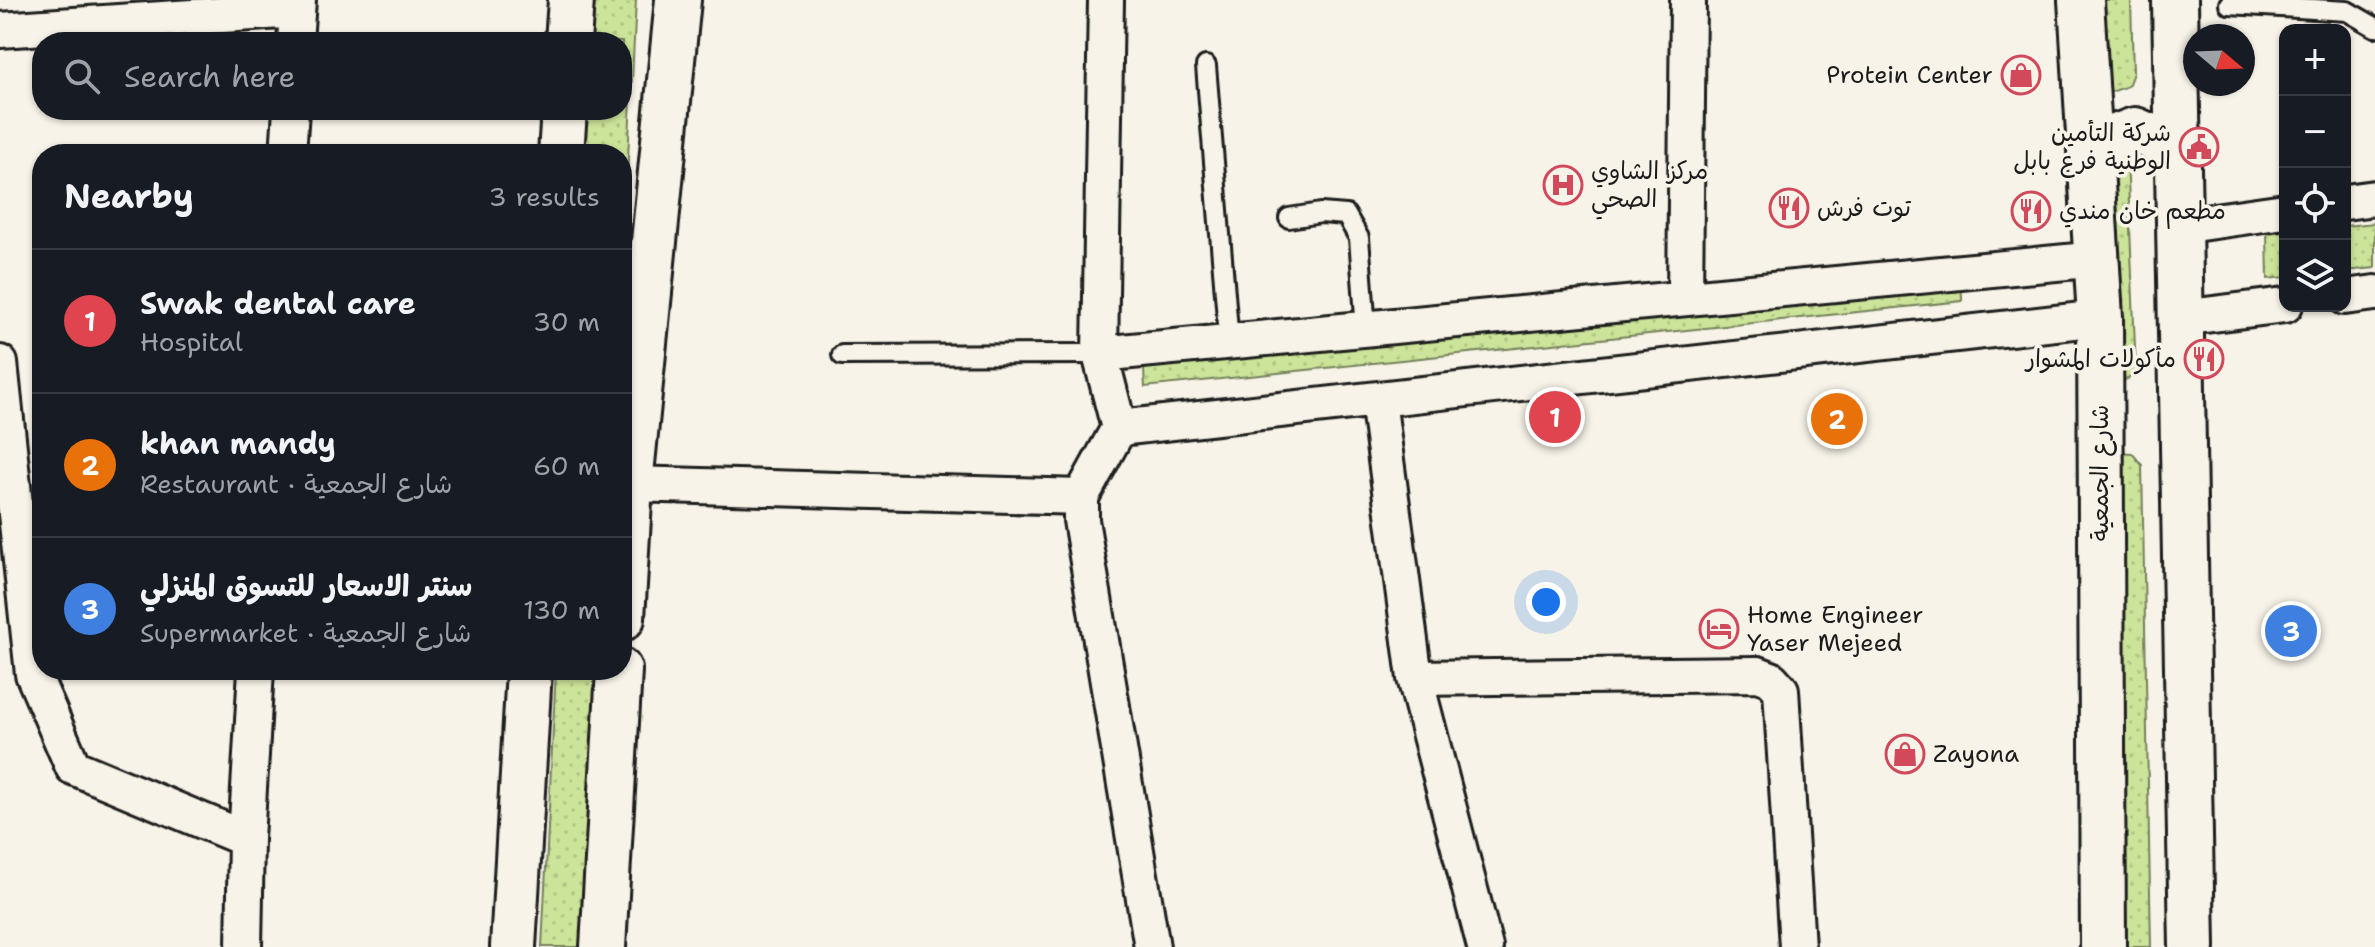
<!DOCTYPE html>
<meta charset="utf-8">
<style>
:root{--surface:#171b24;--page:#242831;--text:#f1f3f6;--muted:#9ea1a6;--line:#363941;--accent:#d1495b}
body{margin:0;font-family:"Shantell Sans","Playpen Sans Arabic",sans-serif;background:var(--page);color:var(--text)}
.controls{position:absolute;right:24px;top:24px;display:grid;overflow:hidden;border-radius:16px;box-shadow:0 2px 6px #0004}
.controls button{width:72px;height:72px;display:grid;place-items:center;padding:0;border:0;border-bottom:2px solid var(--line);background:var(--surface);color:var(--text);font:40px sans-serif}
.compass{position:absolute;left:2183px;top:24px;width:72px;height:72px;border-radius:50%;background:var(--surface);box-shadow:0 2px 6px #0004;rotate:109deg}
.you{position:absolute;left:1546px;top:602px;width:28px;height:28px;margin:-20px;border:6px solid #fff;border-radius:50%;background:#1a73e8;box-shadow:0 0 0 12px #1a73e833}
.badge{display:grid;place-items:center;width:52px;height:52px;border-radius:50%;background:var(--accent);color:#fff;font-size:26px;font-weight:700}
.pin{position:absolute;translate:-50% -50%;border:4px solid #fff;box-shadow:0 2px 8px #0006}
.list{margin:0;padding:0;list-style:none}
h2{display:flex;justify-content:space-between;align-items:center;height:104px;margin:0;padding:0 32px;font-size:34px}
h2 small{font-size:26px;font-weight:400;color:var(--muted)}
.list li{display:grid;grid-template-columns:52px 1fr auto;gap:24px;align-items:center;box-sizing:border-box;height:144px;padding:0 32px;border-top:2px solid var(--line)}
.list b{display:block;font-size:30px;white-space:nowrap}
.list p{margin:0;font-size:26px;white-space:nowrap;color:var(--muted)}
.list em{font-size:26px;font-style:normal;color:var(--muted)}
.icon{flex:none;width:44px;height:44px;fill:none;stroke:currentColor;stroke-width:2;stroke-linecap:round;stroke-linejoin:round}
.map{position:relative;flex:none;width:2375px;height:947px;overflow:hidden}
.search{position:absolute;background:var(--surface);box-shadow:0 2px 6px #0004;left:32px;top:32px;width:600px;height:88px;display:flex;align-items:center;gap:20px;box-sizing:border-box;padding:0 28px;border-radius:32px;color:var(--muted);font-size:30px}
.panel{position:absolute;background:var(--surface);box-shadow:0 2px 6px #0004;left:32px;top:144px;width:600px;height:536px;border-radius:32px}
.map>svg:first-child{display:block}
</style>
<div class="map">
<svg width="2375" height="947" viewBox="0 0 2375 947">
<defs>
<pattern id="park-dots" width="8" height="8" patternUnits="userSpaceOnUse" patternTransform="scale(2)"><rect width="8" height="8" fill="#cce499"/><path d="M2 2h.1M6 6h.1" fill="none" stroke="#afc383" stroke-width="1.8" stroke-linecap="round"/></pattern>
</defs>
<rect width="100%" height="100%" fill="#f7f3e8"/>
<filter id="ink" filterUnits="userSpaceOnUse"><feTurbulence type="fractalNoise" baseFrequency=".0125" numOctaves="2"/><feDisplacementMap in="SourceGraphic" scale="16" xChannelSelector="R" yChannelSelector="G"/><feConvolveMatrix kernelMatrix="1 2 1 2 8 2 1 2 1" color-interpolation-filters="sRGB"/></filter>
<g filter="url(#ink)">
<path fill="url(#park-dots)" stroke="#74805a" stroke-width="2" d="M588,0H636L622,277V154H581L583,110H622V42H586Z
M2093,0H2131L2133,73L2128,86L2103,95Z
M2103,148L2127,156L2136,371L2128,379L2118,382Z
M2375,223V268L2345,271V226Z
M2285,231V277L2268,279L2267,233Z
M1961,266L1962,301L1145,387L1143,354Z
M2114,452L2132,453L2142,465L2151,947H2111Z
M556,670H602L589,947H542Z"/>
<g fill="none" stroke-linecap="round" stroke-linejoin="round">
<g stroke="#1c1c1c" stroke-width="24">
<path id="lane" d="M2229,4L2347,11L2375,27
M1206,66L1229,342
M1289,218L1321,213L1346,215L1359,238L1366,329
M842,355L1100,354"/>
</g>
<g stroke="#1c1c1c" stroke-width="40">
<path id="street" d="M1106,0L1100,354L1119,428L1081,497V520L1152,947
M0,30L297,10
M295,42L298,0
M288,154L291,110
M2345,202L2375,198
M2179,226L2285,211
M2345,297L2375,293
M1685,298L1688,0
M2181,318L2285,305
M1100,354L2098,259
M0,363L33,674L73,767L246,839
M1378,400L1415,678L1485,947
M1119,428L2100,318
M630,484L1081,497
M1415,678L1758,674L1771,679L1781,690L1797,947
M244,947L246,839L256,670"/>
</g>
<g stroke="#1c1c1c" stroke-width="50">
<path id="secondary" d="M568,42L571,0
M561,154L564,110
M622,618L630,484L678,0
M513,947L529,670
M603,947L619,670"/>
</g>
<g stroke="#1c1c1c" stroke-width="50">
<path id="primary" d="M2081,0L2100,318L2103,947
M2175,0L2192,947
M2092,168L2116,137L2135,130L2156,139L2178,156"/>
</g>
<use href="#lane" stroke="#f7f3e8" stroke-width="18"/>
<use href="#street" stroke="#f7f3e8" stroke-width="34"/>
<use href="#secondary" stroke="#f7f3e8" stroke-width="44"/>
<use href="#primary" stroke="#f7f3e8" stroke-width="44"/>
</g>
</g>
<defs>
<g id="shop-ring" transform="scale(2)"><circle r="9.5" fill="#f7f3e8" stroke="#d1495b" stroke-width="1.5"/><path d="M-5-2.5h2.3a2.7 3.5 0 0 1 5.4 0H5L5.5 6h-11ZM-1.5-2.5h3a1.5 2.3 0 0 0-3 0Z" fill="#d1495b"/></g>
<g id="civic-ring" transform="scale(2)"><circle r="9.5" fill="#f7f3e8" stroke="#d1495b" stroke-width="1.5"/><path d="M-.6-6.5H3V-4.5H.6V-3L4-1V1h2V6H-6V1h2V-1L-.6-3ZM-1.2 2.5V6h2.4V2.5Z" fill="#d1495b"/></g>
<g id="hospital-ring" transform="scale(2)"><circle r="9.5" fill="#f7f3e8" stroke="#d1495b" stroke-width="1.5"/><path d="M-5-5h3v3.5h4V-5h3V5h-3V1.5h-4V5h-3Z" fill="#d1495b"/></g>
<g id="restaurant-ring" transform="scale(2)"><circle r="9.5" fill="#f7f3e8" stroke="#d1495b" stroke-width="1.5"/><path d="M-5-6h1v4h1v-4h1v4h1v-4h1v5L-1.5 .5V6h-2V.5L-5-1ZM5-6V6H3V1.5H1.5Q1.5-4 5-6Z" fill="#d1495b"/></g>
<g id="hotel-ring" transform="scale(2)"><circle r="9.5" fill="#f7f3e8" stroke="#d1495b" stroke-width="1.5"/><path d="M-6-4.5h1.5V1H6V5H4.5V3h-9V5H-6ZM-4 0a1.8 1.8 0 1 1 3.6 0ZM.5 0V-2.5h3Q6-2.5 6 0Z" fill="#d1495b"/></g>
</defs>
<g fill-rule="evenodd">
<use href="#shop-ring" x="2021" y="75"/>
<use href="#civic-ring" x="2199" y="147"/>
<use href="#hospital-ring" x="1563" y="185"/>
<use href="#restaurant-ring" x="1789" y="208"/>
<use href="#restaurant-ring" x="2031" y="211"/>
<use href="#restaurant-ring" x="2204" y="359"/>
<use href="#hotel-ring" x="1719" y="629"/>
<use href="#shop-ring" x="1905" y="754"/>
</g>
<g text-anchor="middle" dominant-baseline="central" stroke-width="7" stroke-linejoin="round" paint-order="stroke">
<g font-size="24" fill="#1c1c1c" stroke="#f7f3e8" text-anchor="start">
<text x="1993" y="75" text-anchor="end">Protein Center</text>
<text x="2171" y="133" text-anchor="end">شركة التأمين<tspan x="2171" dy="28">الوطنية فرع بابل</tspan></text>
<text x="1591" y="171">مركز الشاوي<tspan x="1591" dy="28">الصحي</tspan></text>
<text x="1817" y="208">توت فرش</text>
<text x="2059" y="211">مطعم خان مندي</text>
<text x="2176" y="359" text-anchor="end">مأكولات المشوار</text>
<text x="1747" y="615">Home Engineer<tspan x="1747" dy="28">Yaser Mejeed</tspan></text>
<text x="1933" y="754">Zayona</text>
</g>
<g font-size="24" fill="#1c1c1c" stroke="#f7f3e8">
<text transform="translate(2100 473) rotate(-90)">شارع الجمعية</text>
</g>
</g>
</svg>
<div class="controls">
<button>+</button>
<button>−</button>
<button><svg class="icon" aria-label="locate" viewBox="0 0 24 24"><circle cx="12" cy="12" r="6"/><path d="M12 2v4M12 18v4M2 12h4M18 12h4"/></svg></button>
<button><svg class="icon" aria-label="layers" viewBox="0 0 24 24"><path d="M12 4l9 5-9 5-9-5zM3 14l9 5 9-5"/></svg></button>
</div>
<svg class="compass" viewBox="-18 -18 36 36"><path d="M0-13l5 13h-10z" fill="#e53935"/><path d="M0 13l5-13h-10z" fill="#9ea1a6"/></svg>
<div class="you"></div>
<div class="pin badge" style="left:1555px;top:417px;background:#e0444e">1</div>
<div class="pin badge" style="left:1837px;top:419px;background:#e8710a">2</div>
<div class="pin badge" style="left:2291px;top:631px;background:#3f7fe0">3</div>
<div class="search"><svg class="icon" aria-label="search" viewBox="0 0 24 24"><circle cx="10" cy="10" r="6"/><path d="M15 15l6 6"/></svg>Search here</div>
<section class="panel">
<h2>Nearby<small>3 results</small></h2>
<ul class="list">
<li><span class="badge" style="background:#e0444e">1</span><div><b>Swak dental care</b><p>Hospital</p></div><em>30 m</em></li>
<li><span class="badge" style="background:#e8710a">2</span><div><b>khan mandy</b><p>Restaurant · شارع الجمعية</p></div><em>60 m</em></li>
<li><span class="badge" style="background:#3f7fe0">3</span><div><b>سنتر الاسعار للتسوق المنزلي</b><p>Supermarket · شارع الجمعية</p></div><em>130 m</em></li>
</ul>
</section>
</div>
